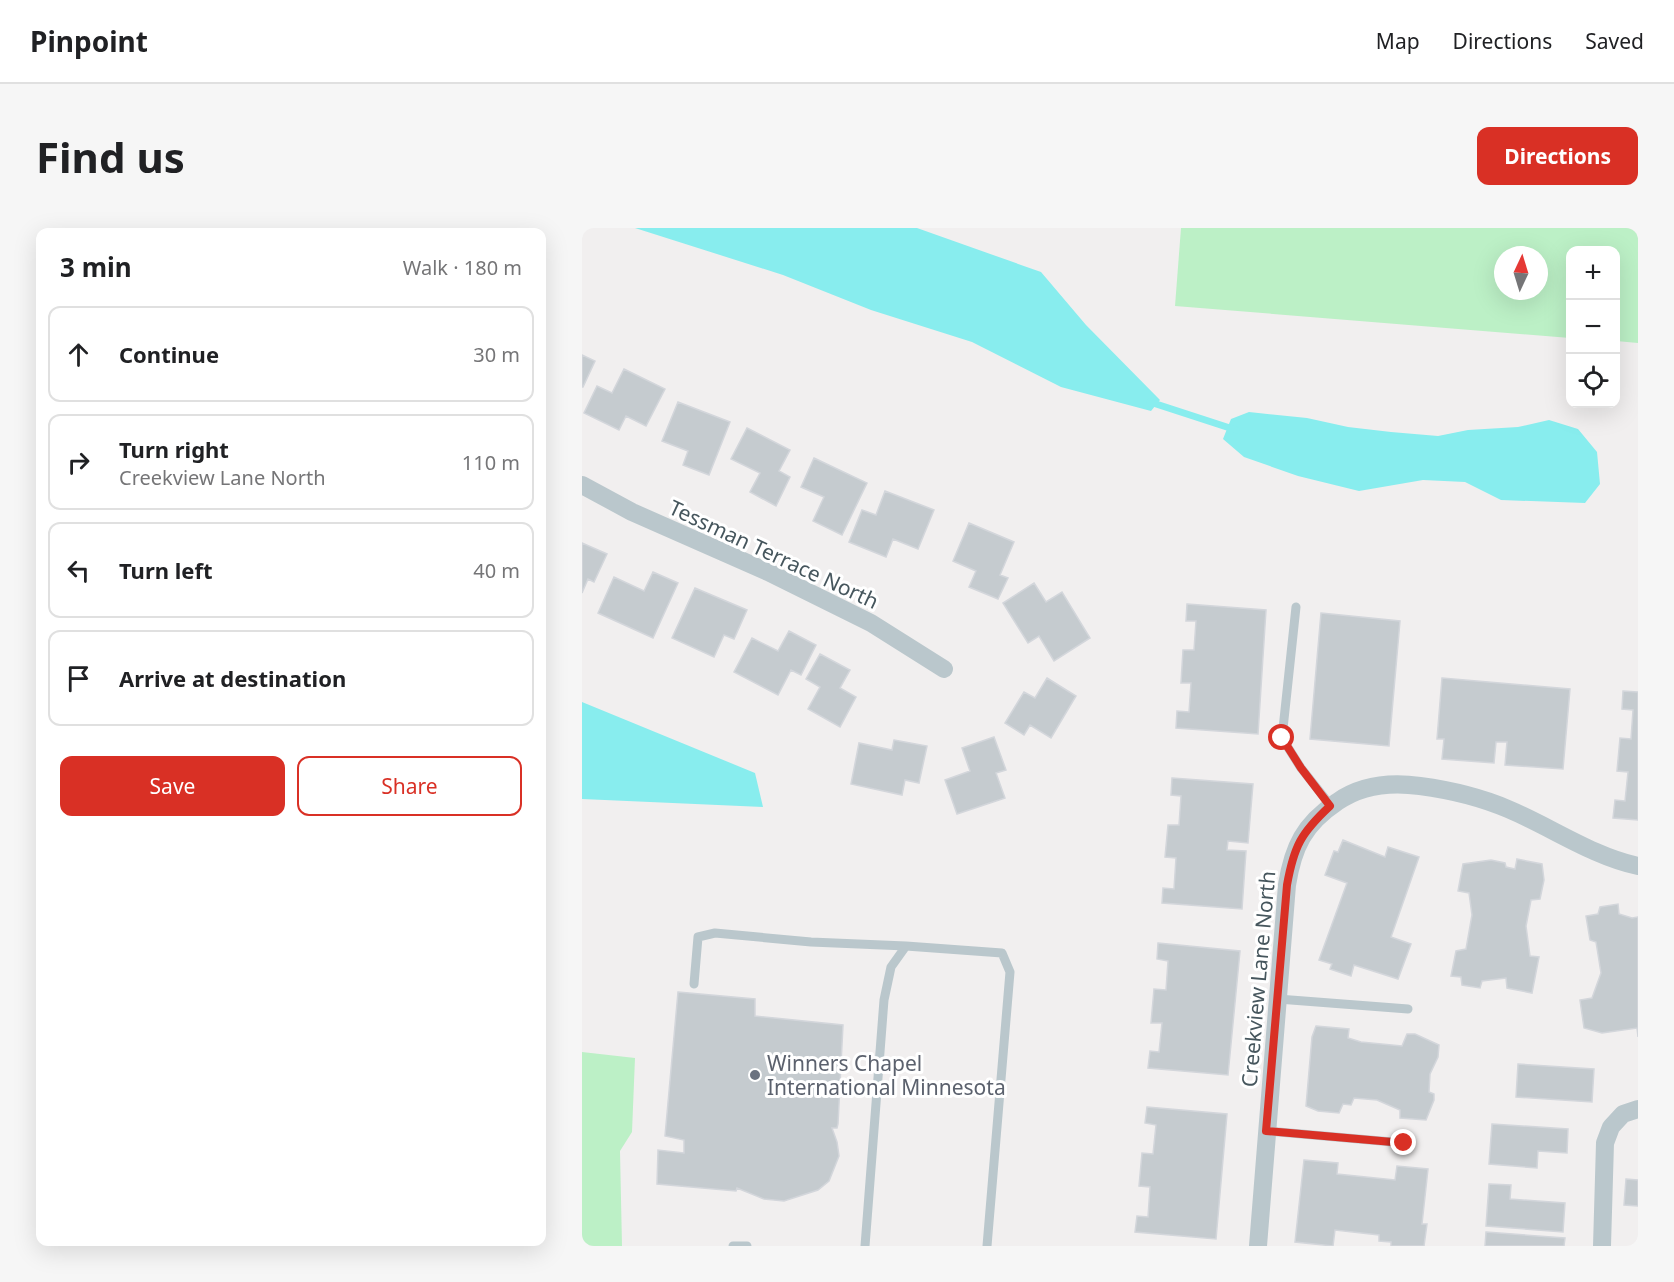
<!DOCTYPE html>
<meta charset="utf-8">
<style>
:root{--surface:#fff;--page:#f6f6f6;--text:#202124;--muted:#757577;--line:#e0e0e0;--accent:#d93025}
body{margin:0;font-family:"Noto Sans",sans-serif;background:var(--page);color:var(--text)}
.controls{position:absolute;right:18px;top:18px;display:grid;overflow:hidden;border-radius:12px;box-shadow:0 6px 24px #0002}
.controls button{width:54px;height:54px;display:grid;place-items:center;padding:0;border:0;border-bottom:2px solid var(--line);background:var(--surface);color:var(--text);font:30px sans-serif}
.compass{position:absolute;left:912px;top:18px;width:54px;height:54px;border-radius:50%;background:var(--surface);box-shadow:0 6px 24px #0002;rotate:4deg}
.stop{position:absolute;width:18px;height:18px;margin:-14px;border:4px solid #d93025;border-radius:50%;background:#fff}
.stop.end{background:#d93025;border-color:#fff;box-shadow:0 2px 6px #0008}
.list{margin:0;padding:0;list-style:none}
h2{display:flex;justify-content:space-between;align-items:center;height:78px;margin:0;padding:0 24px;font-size:26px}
h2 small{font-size:20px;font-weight:400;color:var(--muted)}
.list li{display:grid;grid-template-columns:39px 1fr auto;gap:18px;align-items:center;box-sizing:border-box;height:96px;margin:0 12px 12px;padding:0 12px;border:2px solid var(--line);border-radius:12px}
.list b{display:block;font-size:22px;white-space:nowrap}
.list p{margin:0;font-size:20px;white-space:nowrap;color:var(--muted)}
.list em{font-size:20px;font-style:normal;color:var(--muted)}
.actions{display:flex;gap:12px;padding:18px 24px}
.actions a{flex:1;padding:14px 0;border:2px solid var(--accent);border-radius:12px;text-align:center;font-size:21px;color:var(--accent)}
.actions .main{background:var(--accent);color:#fff}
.icon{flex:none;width:33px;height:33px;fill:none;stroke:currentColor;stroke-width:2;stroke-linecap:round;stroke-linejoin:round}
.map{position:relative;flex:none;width:1056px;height:1018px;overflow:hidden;border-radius:12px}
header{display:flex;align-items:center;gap:36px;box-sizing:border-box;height:84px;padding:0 30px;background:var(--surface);border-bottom:2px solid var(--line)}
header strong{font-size:28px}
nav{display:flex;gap:33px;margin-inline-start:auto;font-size:21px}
.intro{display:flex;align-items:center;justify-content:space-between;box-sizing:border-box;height:144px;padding:0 36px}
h1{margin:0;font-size:42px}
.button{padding:15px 27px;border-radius:12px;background:var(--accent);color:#fff;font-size:21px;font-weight:700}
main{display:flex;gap:36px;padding:0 36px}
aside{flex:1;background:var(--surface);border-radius:12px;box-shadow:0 6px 24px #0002}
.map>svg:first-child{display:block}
</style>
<header>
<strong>Pinpoint</strong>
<nav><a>Map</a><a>Directions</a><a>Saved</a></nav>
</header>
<div class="intro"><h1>Find us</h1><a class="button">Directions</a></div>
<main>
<aside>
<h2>3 min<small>Walk · 180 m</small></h2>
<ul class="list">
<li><svg class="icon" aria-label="ahead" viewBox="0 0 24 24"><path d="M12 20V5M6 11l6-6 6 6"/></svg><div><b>Continue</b></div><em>30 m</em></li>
<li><svg class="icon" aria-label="right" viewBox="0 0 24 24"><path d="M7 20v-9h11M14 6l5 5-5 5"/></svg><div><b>Turn right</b><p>Creekview Lane North</p></div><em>110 m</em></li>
<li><svg class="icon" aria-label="left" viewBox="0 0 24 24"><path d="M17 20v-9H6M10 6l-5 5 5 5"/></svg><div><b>Turn left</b></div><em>40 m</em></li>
<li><svg class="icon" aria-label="arrive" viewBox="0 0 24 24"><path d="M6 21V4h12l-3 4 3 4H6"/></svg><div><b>Arrive at destination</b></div></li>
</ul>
<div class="actions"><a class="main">Save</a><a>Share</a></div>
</aside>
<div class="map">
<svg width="1056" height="1018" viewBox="0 0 1056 1018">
<rect width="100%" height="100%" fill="#f1efef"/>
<path fill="#bcf0c6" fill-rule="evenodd" d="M599,0H1056V115L1034,113V22H988V110L593,78ZM921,27H957V63H921Z
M0,824L53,830L50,904L38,923L40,1018H0Z"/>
<path fill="#88edee" d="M53,0H335L459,44L504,97L578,172L569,183L479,159L390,114L289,82L201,47Z
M667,184L725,190L766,199L809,204L856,208L886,202L936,199L967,192L996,201L1015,224L1018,256L1003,275L919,272L883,254L841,252L777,263L716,248L662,229L641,211L649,191Z
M0,474L173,545L181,579L0,571Z"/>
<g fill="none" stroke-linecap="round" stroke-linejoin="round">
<path stroke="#88edee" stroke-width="7" d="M568,174L654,202"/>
</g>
<path fill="#c5cbcf" stroke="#d3d6db" stroke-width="1.5" d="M0,127L13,133L1,159H0Z
M42,141L83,161L64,198L44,188L37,202L2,185L15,158L30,165Z
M96,174L148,194L127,247L101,237L106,223L80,213Z
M165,200L208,222L197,243L208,249L194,278L168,264L178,245L149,231Z
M232,230L285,255L260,307L231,293L242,269L219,259Z
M303,263L352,282L336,321L311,311L304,329L267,314L280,282L294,287Z
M387,295L432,314L418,347L426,350L416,371L387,359L394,343L371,333Z
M0,315L25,326L12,354L6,351L0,365Z
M71,344L96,355L71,410L16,385L32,349L62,363Z
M452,355L464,374L480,364L508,410L472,433L457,408L446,415L421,375Z
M113,360L165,382L152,411L142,407L132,429L90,410Z
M605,376L684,382L676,506L594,500L595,483L607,484L609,455H599L601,422H612L614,393H604Z
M739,385L818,393L807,518L728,511Z
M207,403L234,417L219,447L209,442L196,467L152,444L170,410L196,423Z
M238,426L268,442L258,460L274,469L258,499L226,481L238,459L224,451Z
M465,450L494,468L469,510L448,497L442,507L423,495L442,464L453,470Z
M860,450L988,461L981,541L923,537L925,514H914L912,535L860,531L862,511H855Z
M1041,463L1056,464V592L1031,590L1033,572L1043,573L1046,544L1035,543L1038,510L1049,511L1051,482L1040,481Z
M412,509L424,542L414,545L423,570L375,586L363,552L388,543L380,520Z
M312,512L345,518L337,555L323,552L320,567L269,556L277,515L310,522Z
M590,550L671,556L666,615L646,613L645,622L664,623L660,681L580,675L581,660L592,661L594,630L583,629L586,597H597L599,568L589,567Z
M761,612L803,629L806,619L837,629L809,709L829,716L816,751L772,737L769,748L748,741L750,736L737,732L765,655L743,647L752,623L756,624Z
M935,631L960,636L962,652L958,671L949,672L944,698L948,728L957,729L950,765L925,760L924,750L900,753L898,760L880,757L879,749L869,748L874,723L884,721L890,687L887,665L876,663L881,636L909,632L923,635L924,639L933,641Z
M1036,676L1037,686L1050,690L1056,689V809L1055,800L1020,805L1002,800L998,772L1010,770L1019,745L1014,714L1008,712L1004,688L1016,686L1018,679Z
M576,715L658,723L646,847L566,840L568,823L577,824L580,795H569L572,761L584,762L586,733L575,731Z
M96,764L173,771V788L261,797L256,896L255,900H250L255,914L257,928L247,953L236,962L202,973L182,971L155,960L154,963L75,956L76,922L102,925V912L83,908Z
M734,798L767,801L766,810L779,814L820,818L825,806H833L857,817L856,829L848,846L847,864L852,866V872L844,892L818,890V882L795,872L772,870L769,877L761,876L757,885L736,883L724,878L730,809Z
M936,836L1012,841L1010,874L934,869Z
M565,879L645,886L634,1011L553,1004L555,988L566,989L568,959L557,958L560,925L571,926L574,897L563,895Z
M910,896L986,901L985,925L956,923L955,940L907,936Z
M722,932L756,935L755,946L813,952L815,938L846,941L840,996H845L842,1018H809V1014L797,1013V1007L753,1002L751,1018L713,1014Z
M1044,951L1056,952V978L1042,977Z
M907,956L929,957L928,971L983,975L981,1004L904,998Z
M904,1004L983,1010L982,1018H903Z"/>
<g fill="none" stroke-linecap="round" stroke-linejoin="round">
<path stroke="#bac7cc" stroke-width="9" d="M714,379L700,510L719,540L749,578
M112,756L116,709L133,705L229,714L324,718
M696,771L826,781
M685,903L822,915
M151,1018H165
M283,1018L302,772L309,739L324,718L420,725L428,744L405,1018"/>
<path stroke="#bac7cc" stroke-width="18" d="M0,257L50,284L186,344L289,395L362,441
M676,1018L705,657C711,619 722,596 755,574C779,557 809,554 838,558C868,562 898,569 926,581C969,599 1010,628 1056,638
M1020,1018L1023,915L1029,899L1041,886L1056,881"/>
</g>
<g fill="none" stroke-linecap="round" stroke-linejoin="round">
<path stroke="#d93025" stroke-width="8" d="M700,510L719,540L748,578C719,605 712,618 705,657L684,903L822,915"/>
</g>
<circle fill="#6b7280" stroke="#fff" stroke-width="2" cx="173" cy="847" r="6"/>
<g text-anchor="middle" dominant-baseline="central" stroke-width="6" stroke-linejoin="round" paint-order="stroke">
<g font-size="21" fill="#46565d" stroke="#fff">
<text transform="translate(192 326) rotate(25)">Tessman Terrace North</text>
<text transform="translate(676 751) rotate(-85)">Creekview Lane North</text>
</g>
<g font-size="21" fill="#5b616d" stroke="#fff" text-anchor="start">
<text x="185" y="835">Winners Chapel<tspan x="185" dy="24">International Minnesota</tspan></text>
</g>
</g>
</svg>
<div class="controls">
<button>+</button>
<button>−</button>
<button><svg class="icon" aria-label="locate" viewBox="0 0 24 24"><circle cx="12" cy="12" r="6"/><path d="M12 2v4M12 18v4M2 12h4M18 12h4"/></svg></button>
</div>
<svg class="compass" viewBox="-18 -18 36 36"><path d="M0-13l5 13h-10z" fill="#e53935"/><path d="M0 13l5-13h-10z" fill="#757577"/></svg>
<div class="stop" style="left:700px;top:510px"></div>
<div class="stop end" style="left:822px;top:915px"></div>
</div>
</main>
